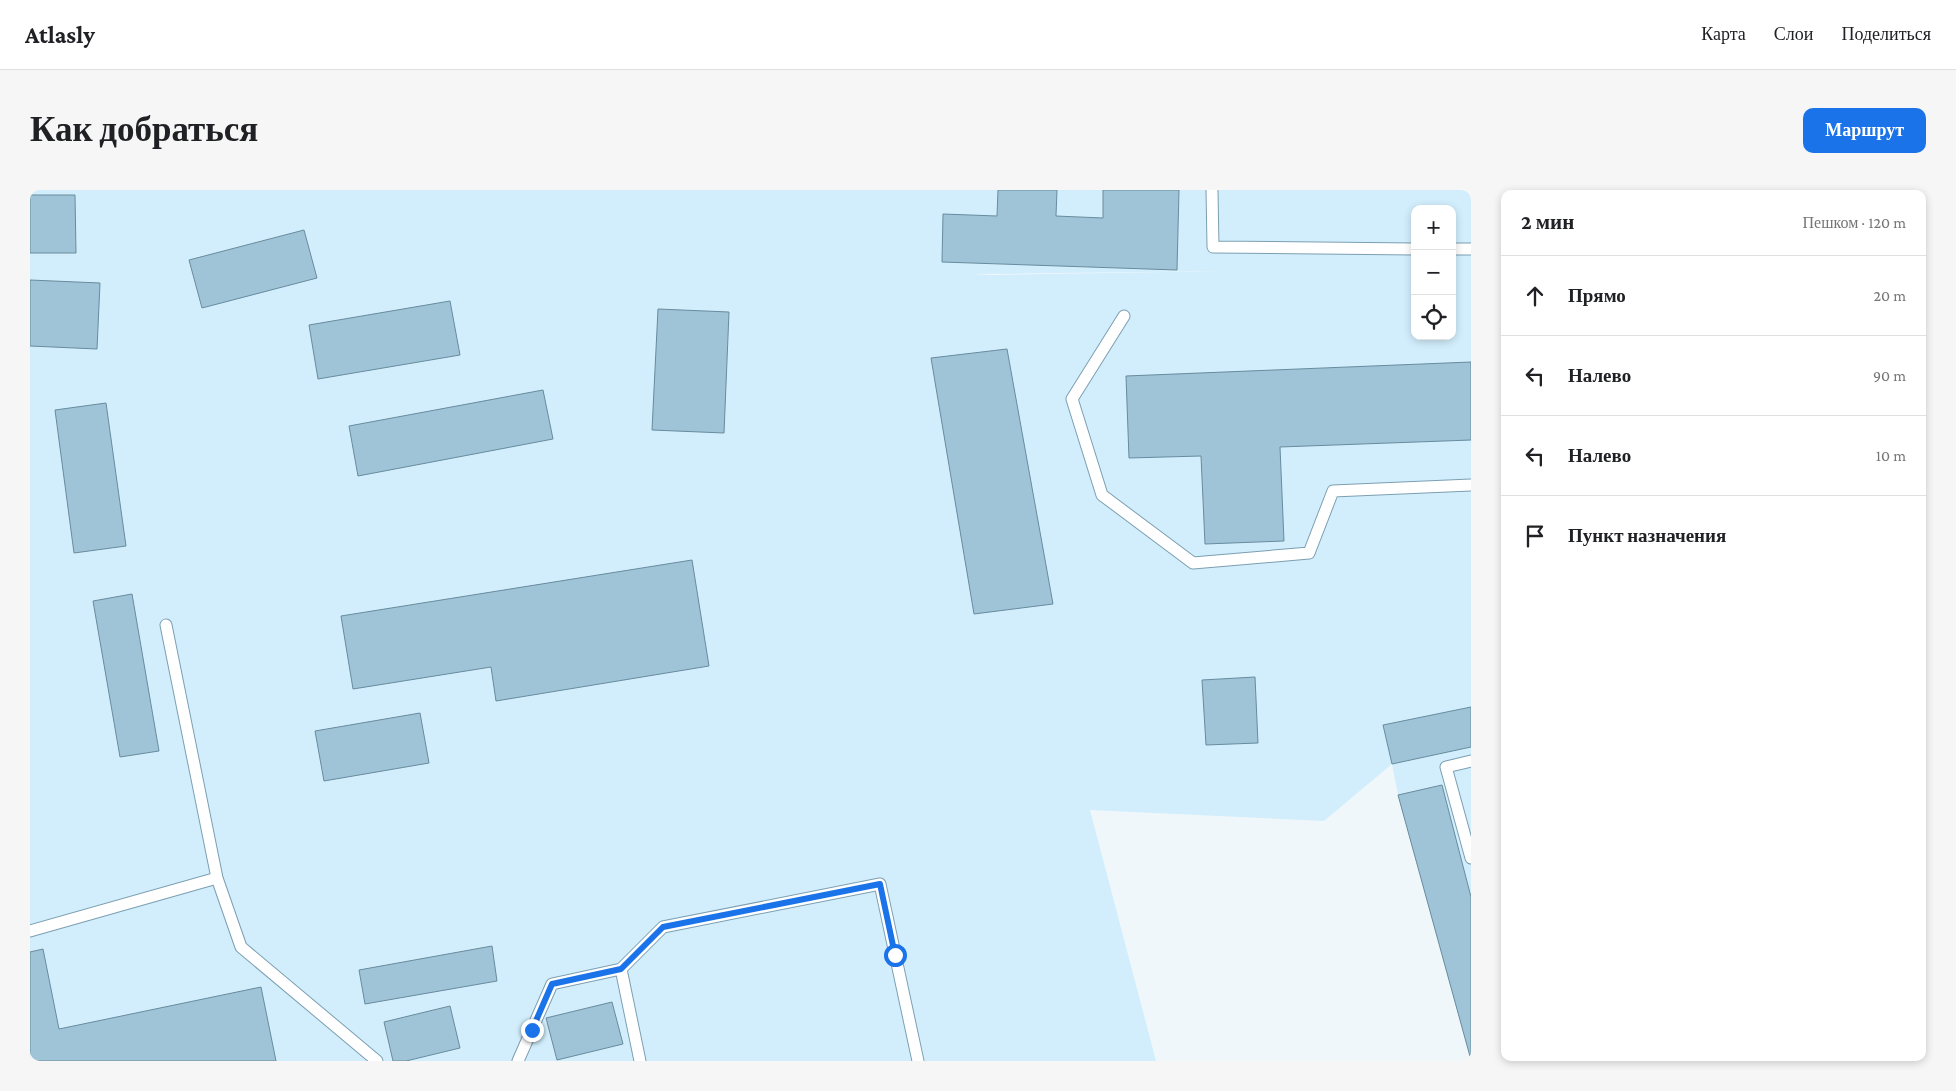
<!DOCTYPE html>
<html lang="ru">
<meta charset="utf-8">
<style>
:root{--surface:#fff;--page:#f6f6f6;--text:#202124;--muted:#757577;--line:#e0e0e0;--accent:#1a73e8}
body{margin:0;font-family:"Crimson Pro",serif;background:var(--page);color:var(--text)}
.controls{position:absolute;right:15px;top:15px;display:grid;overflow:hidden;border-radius:10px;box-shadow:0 2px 8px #0003}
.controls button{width:45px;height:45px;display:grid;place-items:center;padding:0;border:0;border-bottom:1px solid var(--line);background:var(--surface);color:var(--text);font:25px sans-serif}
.stop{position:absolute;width:15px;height:15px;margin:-11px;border:4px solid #1a73e8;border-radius:50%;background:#fff}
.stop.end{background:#1a73e8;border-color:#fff;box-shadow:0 1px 5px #0008}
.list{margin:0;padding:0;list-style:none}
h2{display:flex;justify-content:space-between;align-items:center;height:65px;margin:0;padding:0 20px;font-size:21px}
h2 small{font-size:16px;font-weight:400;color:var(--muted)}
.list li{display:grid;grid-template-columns:32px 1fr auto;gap:15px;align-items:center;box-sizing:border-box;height:80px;padding:0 20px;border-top:1px solid var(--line)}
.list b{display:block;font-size:19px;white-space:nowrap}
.list em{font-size:16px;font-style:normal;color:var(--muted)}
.icon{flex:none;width:28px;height:28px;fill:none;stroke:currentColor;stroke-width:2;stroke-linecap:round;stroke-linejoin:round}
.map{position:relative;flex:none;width:1441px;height:871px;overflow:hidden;border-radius:10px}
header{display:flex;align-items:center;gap:30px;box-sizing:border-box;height:70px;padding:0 25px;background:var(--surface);border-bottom:1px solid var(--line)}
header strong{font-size:24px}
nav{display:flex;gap:28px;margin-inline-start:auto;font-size:18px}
.intro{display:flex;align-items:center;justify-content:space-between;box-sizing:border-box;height:120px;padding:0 30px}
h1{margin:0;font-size:35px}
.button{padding:12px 22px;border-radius:10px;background:var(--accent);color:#fff;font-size:18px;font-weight:700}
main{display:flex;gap:30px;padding:0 30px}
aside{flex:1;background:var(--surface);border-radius:10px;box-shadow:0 2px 8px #0003}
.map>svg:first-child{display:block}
</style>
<header>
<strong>Atlasly</strong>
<nav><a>Карта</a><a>Слои</a><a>Поделиться</a></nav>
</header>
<div class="intro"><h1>Как добраться</h1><a class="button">Маршрут</a></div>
<main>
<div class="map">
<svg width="1441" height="871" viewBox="0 0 1441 871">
<rect width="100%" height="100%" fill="#f0f7fb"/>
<path fill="#d2eefc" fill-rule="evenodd" d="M0,0H1441V870L1368,605L1362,574L1294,631L1060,620L1126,871H0ZM1385,19H1422V146H1385ZM1195,81L962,85L941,84H942Z"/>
<path fill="#9fc4d7" stroke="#688b9d" d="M968,0H1027L1026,26L1073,28V0H1149L1147,80L912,72L913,24L967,26Z
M0,5H45L46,63H0Z
M274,40L287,88L172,118L159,70Z
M0,90L70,93L67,159L0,156Z
M420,111L430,165L288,189L279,135Z
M628,119L699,122L694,243L622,240Z
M977,159L1023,414L944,424L901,168Z
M1441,172V250L1250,257L1254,351L1175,354L1171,266L1099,268L1096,186Z
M513,200L523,249L328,286L319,236Z
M76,213L96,356L44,363L25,220Z
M662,370L679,476L466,511L461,477L323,499L311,426Z
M102,404L129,561L90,567L63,411Z
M1225,487L1228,553L1176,555L1172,490Z
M1441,517V557L1362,574L1353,535Z
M390,523L399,573L294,591L285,541Z
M1412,595L1441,707V870L1368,605Z
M462,756L467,791L335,814L329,780Z
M13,759L29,839L231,797L246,871H0V762Z
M582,812L593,854L527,870L516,828Z
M420,816L430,858L376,871H363L354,832Z"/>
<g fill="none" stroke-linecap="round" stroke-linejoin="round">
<g stroke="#7b9fb2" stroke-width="13">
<path id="lane" d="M1182,0L1183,57L1385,59
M1422,59H1441
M1094,126L1042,209L1072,305L1163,373L1279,363L1303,301L1441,295
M136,435L187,688L211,757L347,871
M1441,571L1416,577L1441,668
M0,741L187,688
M591,779L610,871
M488,871L522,794L591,779L633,737L850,694L888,871"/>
</g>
<use href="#lane" stroke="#fff" stroke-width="11"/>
</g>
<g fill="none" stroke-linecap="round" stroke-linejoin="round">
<path stroke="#1a73e8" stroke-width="6" d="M502,840L522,794L591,779L633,737L850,694L865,765"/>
</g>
</svg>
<div class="controls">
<button>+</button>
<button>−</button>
<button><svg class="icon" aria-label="locate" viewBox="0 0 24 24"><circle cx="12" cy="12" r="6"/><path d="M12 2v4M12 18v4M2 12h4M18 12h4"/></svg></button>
</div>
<div class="stop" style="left:865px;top:765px"></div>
<div class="stop end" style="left:502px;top:840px"></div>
</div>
<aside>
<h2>2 мин<small>Пешком · 120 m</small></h2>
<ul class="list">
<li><svg class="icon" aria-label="ahead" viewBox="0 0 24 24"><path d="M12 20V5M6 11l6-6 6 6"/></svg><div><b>Прямо</b></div><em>20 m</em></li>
<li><svg class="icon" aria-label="left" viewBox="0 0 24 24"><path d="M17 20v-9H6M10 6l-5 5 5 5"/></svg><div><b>Налево</b></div><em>90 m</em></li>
<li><svg class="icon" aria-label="left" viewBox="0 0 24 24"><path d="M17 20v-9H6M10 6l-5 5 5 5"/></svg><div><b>Налево</b></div><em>10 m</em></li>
<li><svg class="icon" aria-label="arrive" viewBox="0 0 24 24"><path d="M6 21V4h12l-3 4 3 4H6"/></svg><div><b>Пункт назначения</b></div></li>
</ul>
</aside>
</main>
